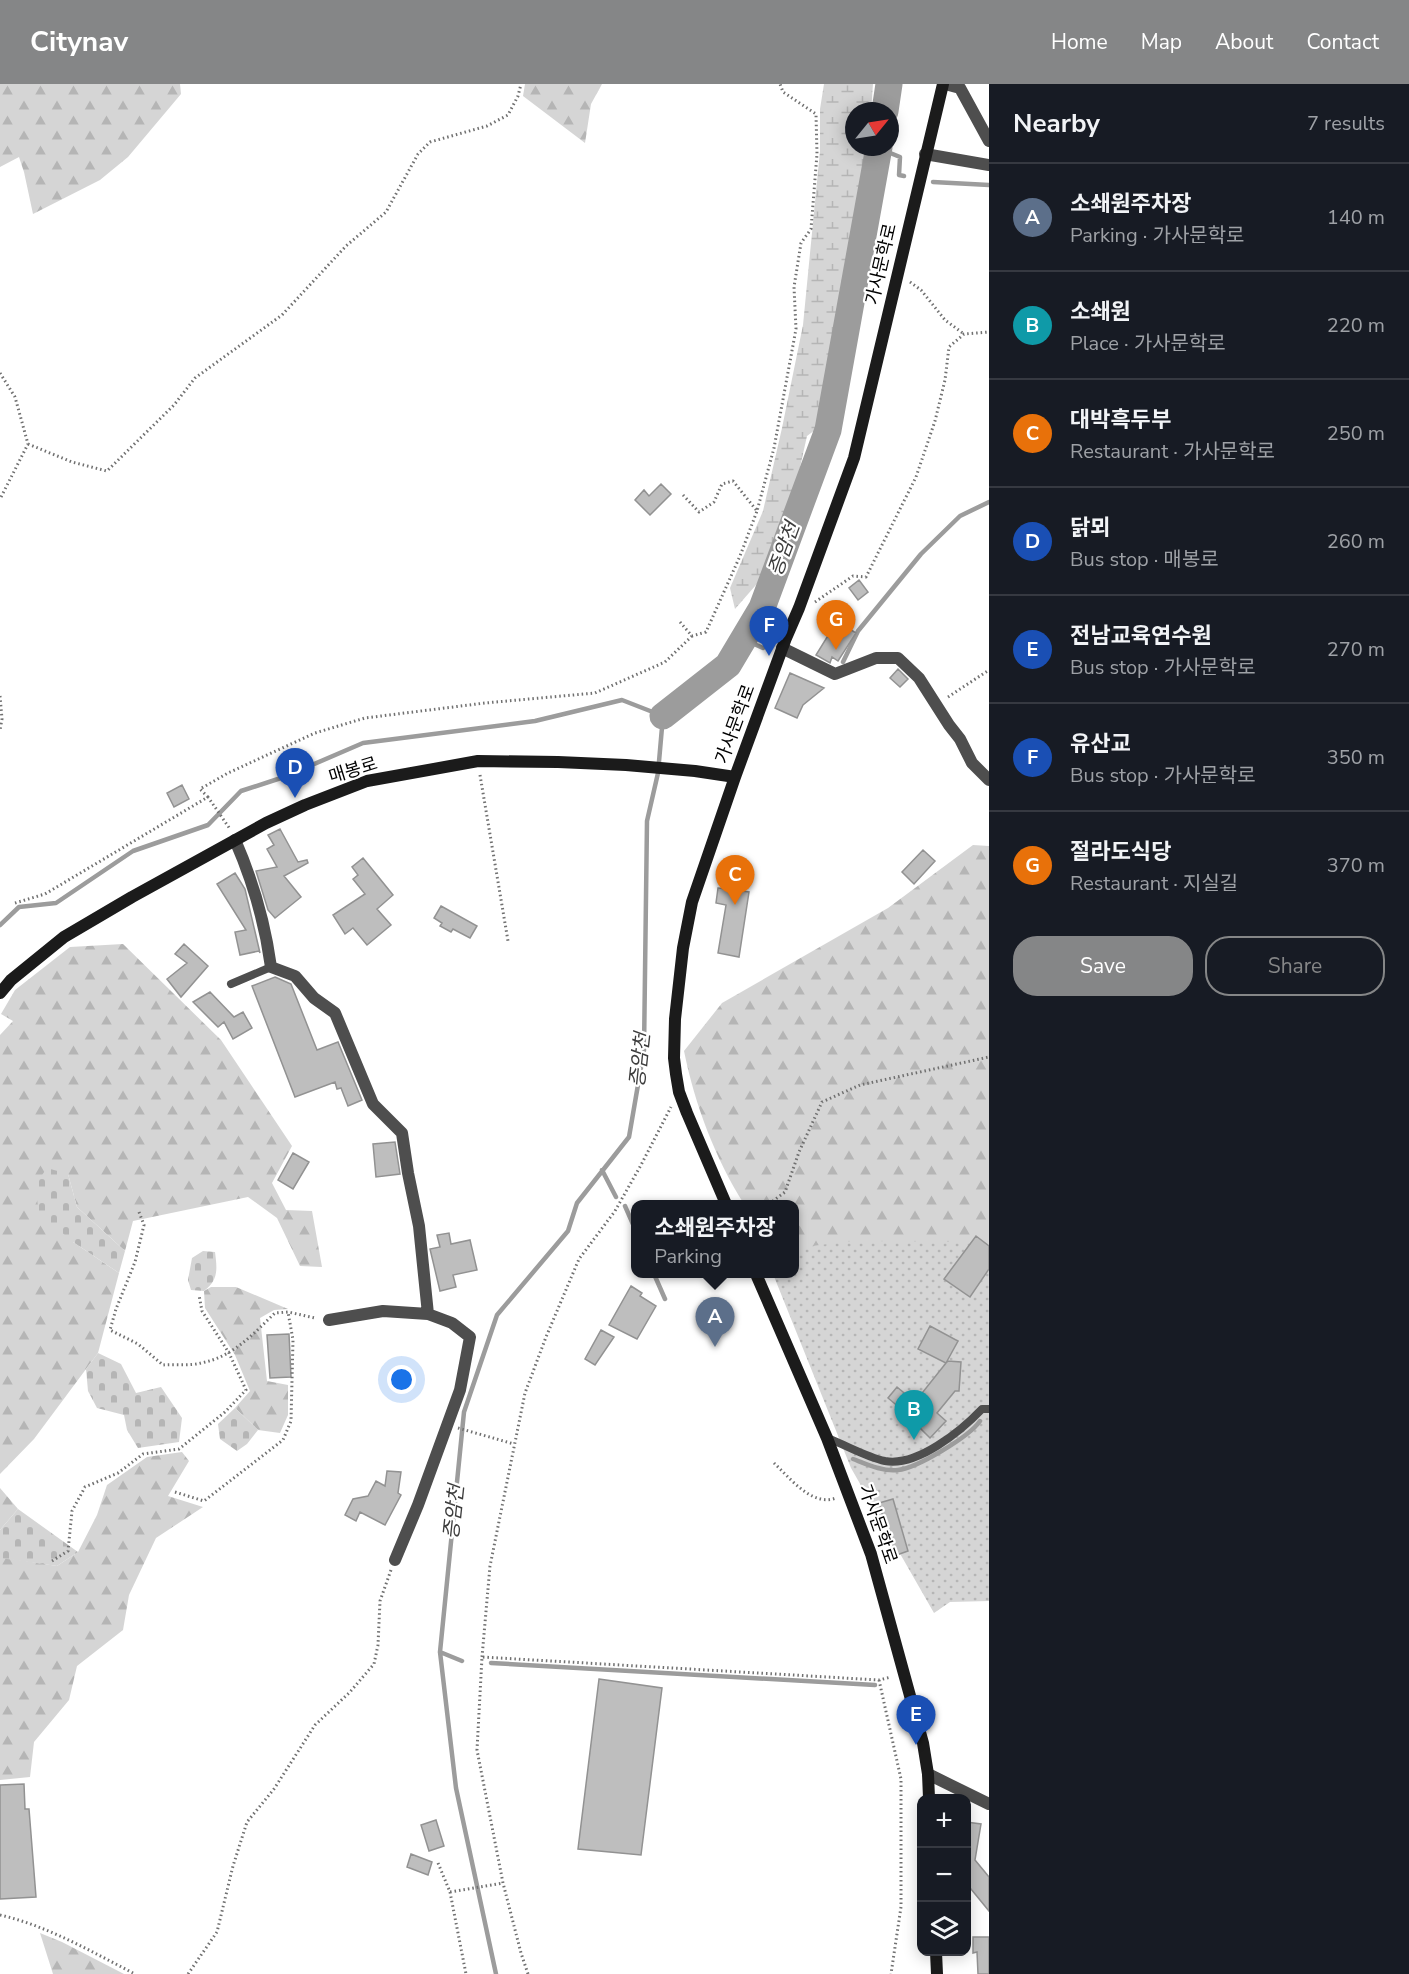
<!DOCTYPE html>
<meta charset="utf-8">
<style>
:root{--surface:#171b24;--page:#242831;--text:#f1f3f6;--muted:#9ea1a6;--line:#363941;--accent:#858687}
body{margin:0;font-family:"Nunito Sans","Noto Sans KR",sans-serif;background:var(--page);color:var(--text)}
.controls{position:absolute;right:18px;bottom:18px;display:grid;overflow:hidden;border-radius:12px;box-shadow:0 3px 15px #0003}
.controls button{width:54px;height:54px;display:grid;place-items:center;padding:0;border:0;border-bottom:2px solid var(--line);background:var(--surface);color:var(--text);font:30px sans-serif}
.compass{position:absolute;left:845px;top:18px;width:54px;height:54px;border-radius:50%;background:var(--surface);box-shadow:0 3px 15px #0003;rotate:60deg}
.you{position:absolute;left:402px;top:1296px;width:21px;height:21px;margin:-15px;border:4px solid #fff;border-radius:50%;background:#1a73e8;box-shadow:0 0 0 9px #1a73e833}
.badge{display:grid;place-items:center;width:39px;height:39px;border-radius:50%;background:var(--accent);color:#fff;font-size:20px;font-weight:700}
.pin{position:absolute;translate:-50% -50px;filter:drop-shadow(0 2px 3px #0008)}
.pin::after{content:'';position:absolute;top:32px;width:21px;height:18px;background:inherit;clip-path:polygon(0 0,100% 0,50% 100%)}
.popup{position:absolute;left:631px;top:1116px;width:168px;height:78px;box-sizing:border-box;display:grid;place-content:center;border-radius:12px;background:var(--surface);filter:drop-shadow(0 2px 4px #0005);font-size:20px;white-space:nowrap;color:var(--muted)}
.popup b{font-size:22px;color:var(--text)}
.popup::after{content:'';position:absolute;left:50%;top:100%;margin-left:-12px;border:12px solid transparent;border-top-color:var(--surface)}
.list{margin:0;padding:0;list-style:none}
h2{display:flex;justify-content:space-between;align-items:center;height:78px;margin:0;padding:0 24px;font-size:26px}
h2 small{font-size:20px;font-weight:400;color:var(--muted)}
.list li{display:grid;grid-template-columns:39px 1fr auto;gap:18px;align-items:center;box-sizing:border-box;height:108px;padding:0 24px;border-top:2px solid var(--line)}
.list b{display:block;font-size:22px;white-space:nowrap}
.list p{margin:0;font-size:20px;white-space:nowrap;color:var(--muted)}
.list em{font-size:20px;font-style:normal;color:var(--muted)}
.actions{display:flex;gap:12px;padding:18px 24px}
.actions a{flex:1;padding:14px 0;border:2px solid var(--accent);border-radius:24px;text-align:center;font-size:21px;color:var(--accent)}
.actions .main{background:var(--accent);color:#fff}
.icon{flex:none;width:33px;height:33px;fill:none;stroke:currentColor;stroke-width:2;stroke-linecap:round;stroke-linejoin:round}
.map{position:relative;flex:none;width:989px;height:1890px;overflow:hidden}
header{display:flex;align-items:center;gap:36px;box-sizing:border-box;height:84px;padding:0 30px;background:var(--accent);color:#fff}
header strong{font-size:28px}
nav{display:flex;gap:33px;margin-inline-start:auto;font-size:21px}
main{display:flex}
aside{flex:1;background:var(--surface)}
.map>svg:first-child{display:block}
</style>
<header>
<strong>Citynav</strong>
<nav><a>Home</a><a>Map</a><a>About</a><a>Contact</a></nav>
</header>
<main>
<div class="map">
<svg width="989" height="1890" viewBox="0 0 989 1890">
<defs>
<pattern id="forest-firs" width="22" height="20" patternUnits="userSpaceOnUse" patternTransform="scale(1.5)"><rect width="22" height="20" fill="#d5d5d5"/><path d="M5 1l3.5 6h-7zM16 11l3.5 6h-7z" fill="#b5b5b5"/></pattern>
<pattern id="wetland-marsh" width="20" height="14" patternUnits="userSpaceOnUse" patternTransform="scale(1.5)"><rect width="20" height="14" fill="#d5d5d5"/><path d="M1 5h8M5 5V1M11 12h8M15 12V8" fill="none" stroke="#b5b5b5"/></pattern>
<pattern id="cemetery-stones" width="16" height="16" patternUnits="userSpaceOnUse" patternTransform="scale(1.5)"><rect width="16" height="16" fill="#d5d5d5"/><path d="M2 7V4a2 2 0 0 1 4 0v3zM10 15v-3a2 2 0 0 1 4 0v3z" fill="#b5b5b5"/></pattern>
<pattern id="park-dots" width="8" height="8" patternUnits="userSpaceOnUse" patternTransform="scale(1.5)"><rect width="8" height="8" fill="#d5d5d5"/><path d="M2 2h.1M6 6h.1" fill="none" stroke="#b5b5b5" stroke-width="1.8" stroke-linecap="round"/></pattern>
</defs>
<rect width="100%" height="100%" fill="#fff"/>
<path fill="url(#forest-firs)" d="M0,0H180L181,10L128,73L100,96L33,130L24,88L19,73L0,83Z
M525,0H602L591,20L585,59L523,12Z
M973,761L989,762V1517L795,1190V1120H744C715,1074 695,1021 684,967L722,919L888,824Z
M123,860L221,956L292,1062L272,1099L286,1126L312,1127L322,1183L300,1182L277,1134L248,1113L133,1137L125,1167L77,1123L68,1090L73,1158L119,1189L98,1269L34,1355L0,1390V951L13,937L1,930L15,906L70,863Z
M211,1203H236L288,1225L274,1226L260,1234L267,1297L288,1301V1331L280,1349L258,1346L235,1324L250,1307L235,1271L205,1224L204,1207Z
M182,1368L189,1377L168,1412L203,1423L156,1454L129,1511L123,1546L77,1582L69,1616L34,1658L30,1693L0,1696V1473L57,1482L78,1468L97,1431L107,1401L147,1373Z
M0,1404L18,1425L0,1446Z
M40,1849L62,1858L124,1890H53Z"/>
<path fill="url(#wetland-marsh)" d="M824,0H873L871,27H854V63H870V73L847,182L819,343L807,352L790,428L775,479L735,525L730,504L763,427L782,344L803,241L820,67V25Z"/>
<path fill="url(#cemetery-stones)" d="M47,1084L68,1090L77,1123L125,1167L119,1189L73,1158L39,1129L35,1101Z
M203,1167L215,1168C217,1184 219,1196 204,1207L191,1206L188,1196L192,1174Z
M98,1269L121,1280L136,1309L161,1303L182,1334L179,1358L138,1364L127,1346L124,1331L97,1324L88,1307L86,1285Z
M235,1324L258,1346L247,1360L237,1367L220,1355L218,1340Z
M18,1425L78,1468L57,1482L0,1474V1446Z"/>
<path fill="url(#park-dots)" d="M853,1157L989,1158V1517L950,1518L934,1529L851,1384L773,1190H795V1164Z"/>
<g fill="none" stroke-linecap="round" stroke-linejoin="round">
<path stroke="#9c9c9c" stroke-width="4.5" d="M878,64L900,73L899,91L904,92
M933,98L989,101
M743,555L763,564
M843,578L858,547L921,470L960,432L989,418
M0,841L19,823L56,819L133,767L208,741L241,707L284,693L363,659L535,637L622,616L663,632L658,689L647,737L644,966L629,1053L577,1119L568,1147L497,1231L464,1328L440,1568L456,1704L496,1890
M602,1086L616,1113
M625,1122L636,1147
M654,1190L665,1215
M853,1375C866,1380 883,1388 898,1386C917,1384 969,1353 980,1337
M440,1568L462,1577
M491,1579L875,1601"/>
<path stroke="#9c9c9c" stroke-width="27" d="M885,27L889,0
M663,632L728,581L762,524L828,346L879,63"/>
</g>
<path fill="#bebebe" stroke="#929292" stroke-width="1.5" d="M661,400L671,410L650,431L635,416L644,406L649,412Z
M859,496L868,508L858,516L849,504Z
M837,537L856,549L838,577L832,573L830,579L816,571Z
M898,585L908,595L900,603L890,594Z
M790,589L824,604L803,621L797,634L775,624Z
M182,701L189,715L174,723L167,709Z
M280,745L298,778L307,776L308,779L284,792L301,813L275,834L268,826L256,787L277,783L267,765L274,761L268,751Z
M923,766L935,777L914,800L902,788Z
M363,774L393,811L377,825L391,841L367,861L353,844L345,850L333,831L365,810L353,795L358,791L352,783Z
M235,789L245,805L260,869L259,867L240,871L235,848L246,846L217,800Z
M718,804L749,808L739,873L718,869L726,821L716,819Z
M441,822L477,842L470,854L453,845L451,848L440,842L442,839L434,834Z
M184,860L208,882L181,913L167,895L187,879L175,870Z
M275,893L291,900L317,966L338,958L362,1016L348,1022L341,1004L337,1005L335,998L295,1013L252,902Z
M210,908L234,933L243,928L252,944L233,955L224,938L218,943L193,918Z
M395,1058L400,1090L376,1093L373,1060Z
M293,1069L309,1078L293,1105L278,1096Z
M449,1149L451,1160L470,1156L477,1186L453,1191L456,1203L440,1207L430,1165L440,1163L437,1151Z
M976,1152L989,1162V1185L970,1213L944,1195Z
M631,1202L642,1209L640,1212L656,1222L637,1255L609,1241Z
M930,1242L958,1257L946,1279L948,1277L961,1278L959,1307H955L937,1329L946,1337L930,1354L919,1343L920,1341L888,1314L897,1303L915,1318L946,1279L918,1265Z
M601,1246L614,1253L595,1281L585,1275Z
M289,1250L291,1293L270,1294L267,1251Z
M387,1387L401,1388L398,1409L401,1411L385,1441L360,1428L356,1437L345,1431L353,1415L368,1412L376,1397L385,1402Z
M893,1415L908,1467L894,1472L879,1419Z
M599,1595L662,1604L641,1771L578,1765Z
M24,1700L25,1725H29L36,1813L0,1815V1701Z
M436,1736L444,1762L429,1767L421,1741Z
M966,1738L981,1740L975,1776L989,1793V1827L966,1799Z
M411,1770L432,1778L428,1791L407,1783Z
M973,1853H989V1890H978L977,1868L973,1869Z"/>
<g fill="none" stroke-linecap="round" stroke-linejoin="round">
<path stroke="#707070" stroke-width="3" stroke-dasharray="1.5 3" stroke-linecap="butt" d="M910,198L921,206L945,236L964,250
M0,289L15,313L28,360L0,415
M28,360L72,378L107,387L174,321L195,294L282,231L346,162L386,128L418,70L430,58L487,42L508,31L518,12L521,0
M683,411L699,428L714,418L722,400L733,397L757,427L774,364L796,245L794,203L801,159L811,145L817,70L816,30L783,8L780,0
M815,518L853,492L866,493L916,393L935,337L945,296L949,263L964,250L989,248
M680,538L692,552L706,548L740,472L757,427
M0,612L2,635L0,646
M948,613L989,586
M480,691L508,857
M208,713L200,705L228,689L315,649L365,634L485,619L595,609L665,578L692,552
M15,819L45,810L208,713L230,745
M769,1120L785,1108L799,1068L822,1018L860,1001L989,973
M139,1128L144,1141L135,1178L116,1225L110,1246L138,1260L163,1281C175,1280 190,1282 201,1279C233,1273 253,1250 275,1229L288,1228L315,1234
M458,1344L514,1360
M774,1379C790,1394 812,1423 836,1414
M175,1408L204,1417L283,1356L291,1337L293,1256L288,1228
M52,1477L68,1467L72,1427L85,1403L118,1389L143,1370L179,1365L225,1328L246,1306L229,1269L202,1227L199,1211
M482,1573L490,1482L525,1309L546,1253L579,1175L615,1127L641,1081L671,1023
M879,1596L901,1695V1823L891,1890
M438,1779L450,1808L503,1799
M450,1808L466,1890
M0,1831C48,1842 92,1868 135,1890
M188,1890L217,1848L233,1782L247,1738L274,1705L315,1641L350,1608L374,1580L378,1561L380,1517L391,1486
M528,1890L521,1869L503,1799L477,1666L482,1573L879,1596L891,1593"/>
<path stroke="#4e4e4e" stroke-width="8" d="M231,900L271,883
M827,1354C846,1361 866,1373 885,1377C917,1383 961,1347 982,1325H989"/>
<path stroke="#4e4e4e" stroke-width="12" d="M945,0L960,4L989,57
M925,70L989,81
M782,564L835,590L876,574H898L919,594L949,641L960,655L972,679L989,696
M235,756C253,797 265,839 271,883L295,892L314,914L335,929L373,1020L402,1049L408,1089L419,1142L428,1230L452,1239L470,1253L460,1306L418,1421L395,1476
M329,1236L383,1227L428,1230
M928,1690L989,1720"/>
<path stroke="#1b1b1b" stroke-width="12" d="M0,909L11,896L64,853L132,813L266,739L305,721L367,697L478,677L558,678L626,681L695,687L735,693
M726,1120L687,1029L679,1008L676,990L674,974L675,935L683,864L692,818L735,693L786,554L799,524L854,374L943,0
M756,1190L827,1354L871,1470L923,1659L928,1690L929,1714
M936,1868L937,1890"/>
</g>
<g text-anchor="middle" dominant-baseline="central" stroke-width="4.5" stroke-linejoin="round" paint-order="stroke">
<g font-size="18" fill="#000" stroke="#fff">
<text transform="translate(881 180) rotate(-77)">가사문학로</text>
<text transform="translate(735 640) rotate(-70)">가사문학로</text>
<text transform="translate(353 686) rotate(-17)">매봉로</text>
<text transform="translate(878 1440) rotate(71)">가사문학로</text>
</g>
<g font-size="20" font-style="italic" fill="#3d3d3d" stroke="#fff">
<text transform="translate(784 465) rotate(-70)">증암천</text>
<text transform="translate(640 976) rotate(-84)">증암천</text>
<text transform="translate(454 1428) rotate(-84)">증암천</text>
</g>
</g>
</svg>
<div class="controls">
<button>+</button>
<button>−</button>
<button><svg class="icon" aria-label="layers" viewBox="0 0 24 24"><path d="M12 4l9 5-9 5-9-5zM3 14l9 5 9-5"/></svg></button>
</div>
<svg class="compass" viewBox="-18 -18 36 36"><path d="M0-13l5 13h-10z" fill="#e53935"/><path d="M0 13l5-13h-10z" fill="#9ea1a6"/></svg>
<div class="you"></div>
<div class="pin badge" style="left:715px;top:1263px;background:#5c6f8a">A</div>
<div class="popup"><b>소쇄원주차장</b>Parking</div>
<div class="pin badge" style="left:914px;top:1356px;background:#0f9aa8">B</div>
<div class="pin badge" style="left:735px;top:821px;background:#e8710a">C</div>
<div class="pin badge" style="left:295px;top:714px;background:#1a4fb4">D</div>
<div class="pin badge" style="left:916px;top:1661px;background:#1a4fb4">E</div>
<div class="pin badge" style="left:769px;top:572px;background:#1a4fb4">F</div>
<div class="pin badge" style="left:836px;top:566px;background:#e8710a">G</div>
</div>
<aside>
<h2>Nearby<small>7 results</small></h2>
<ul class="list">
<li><span class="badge" style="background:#5c6f8a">A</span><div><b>소쇄원주차장</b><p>Parking · 가사문학로</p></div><em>140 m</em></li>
<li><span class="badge" style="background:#0f9aa8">B</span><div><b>소쇄원</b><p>Place · 가사문학로</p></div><em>220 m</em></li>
<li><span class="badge" style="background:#e8710a">C</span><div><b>대박흑두부</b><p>Restaurant · 가사문학로</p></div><em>250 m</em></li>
<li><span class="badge" style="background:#1a4fb4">D</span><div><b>닭뫼</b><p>Bus stop · 매봉로</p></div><em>260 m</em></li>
<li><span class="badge" style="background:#1a4fb4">E</span><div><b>전남교육연수원</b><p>Bus stop · 가사문학로</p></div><em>270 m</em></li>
<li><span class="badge" style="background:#1a4fb4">F</span><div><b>유산교</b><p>Bus stop · 가사문학로</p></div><em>350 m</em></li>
<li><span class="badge" style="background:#e8710a">G</span><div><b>절라도식당</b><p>Restaurant · 지실길</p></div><em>370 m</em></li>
</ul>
<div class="actions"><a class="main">Save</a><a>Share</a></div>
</aside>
</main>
